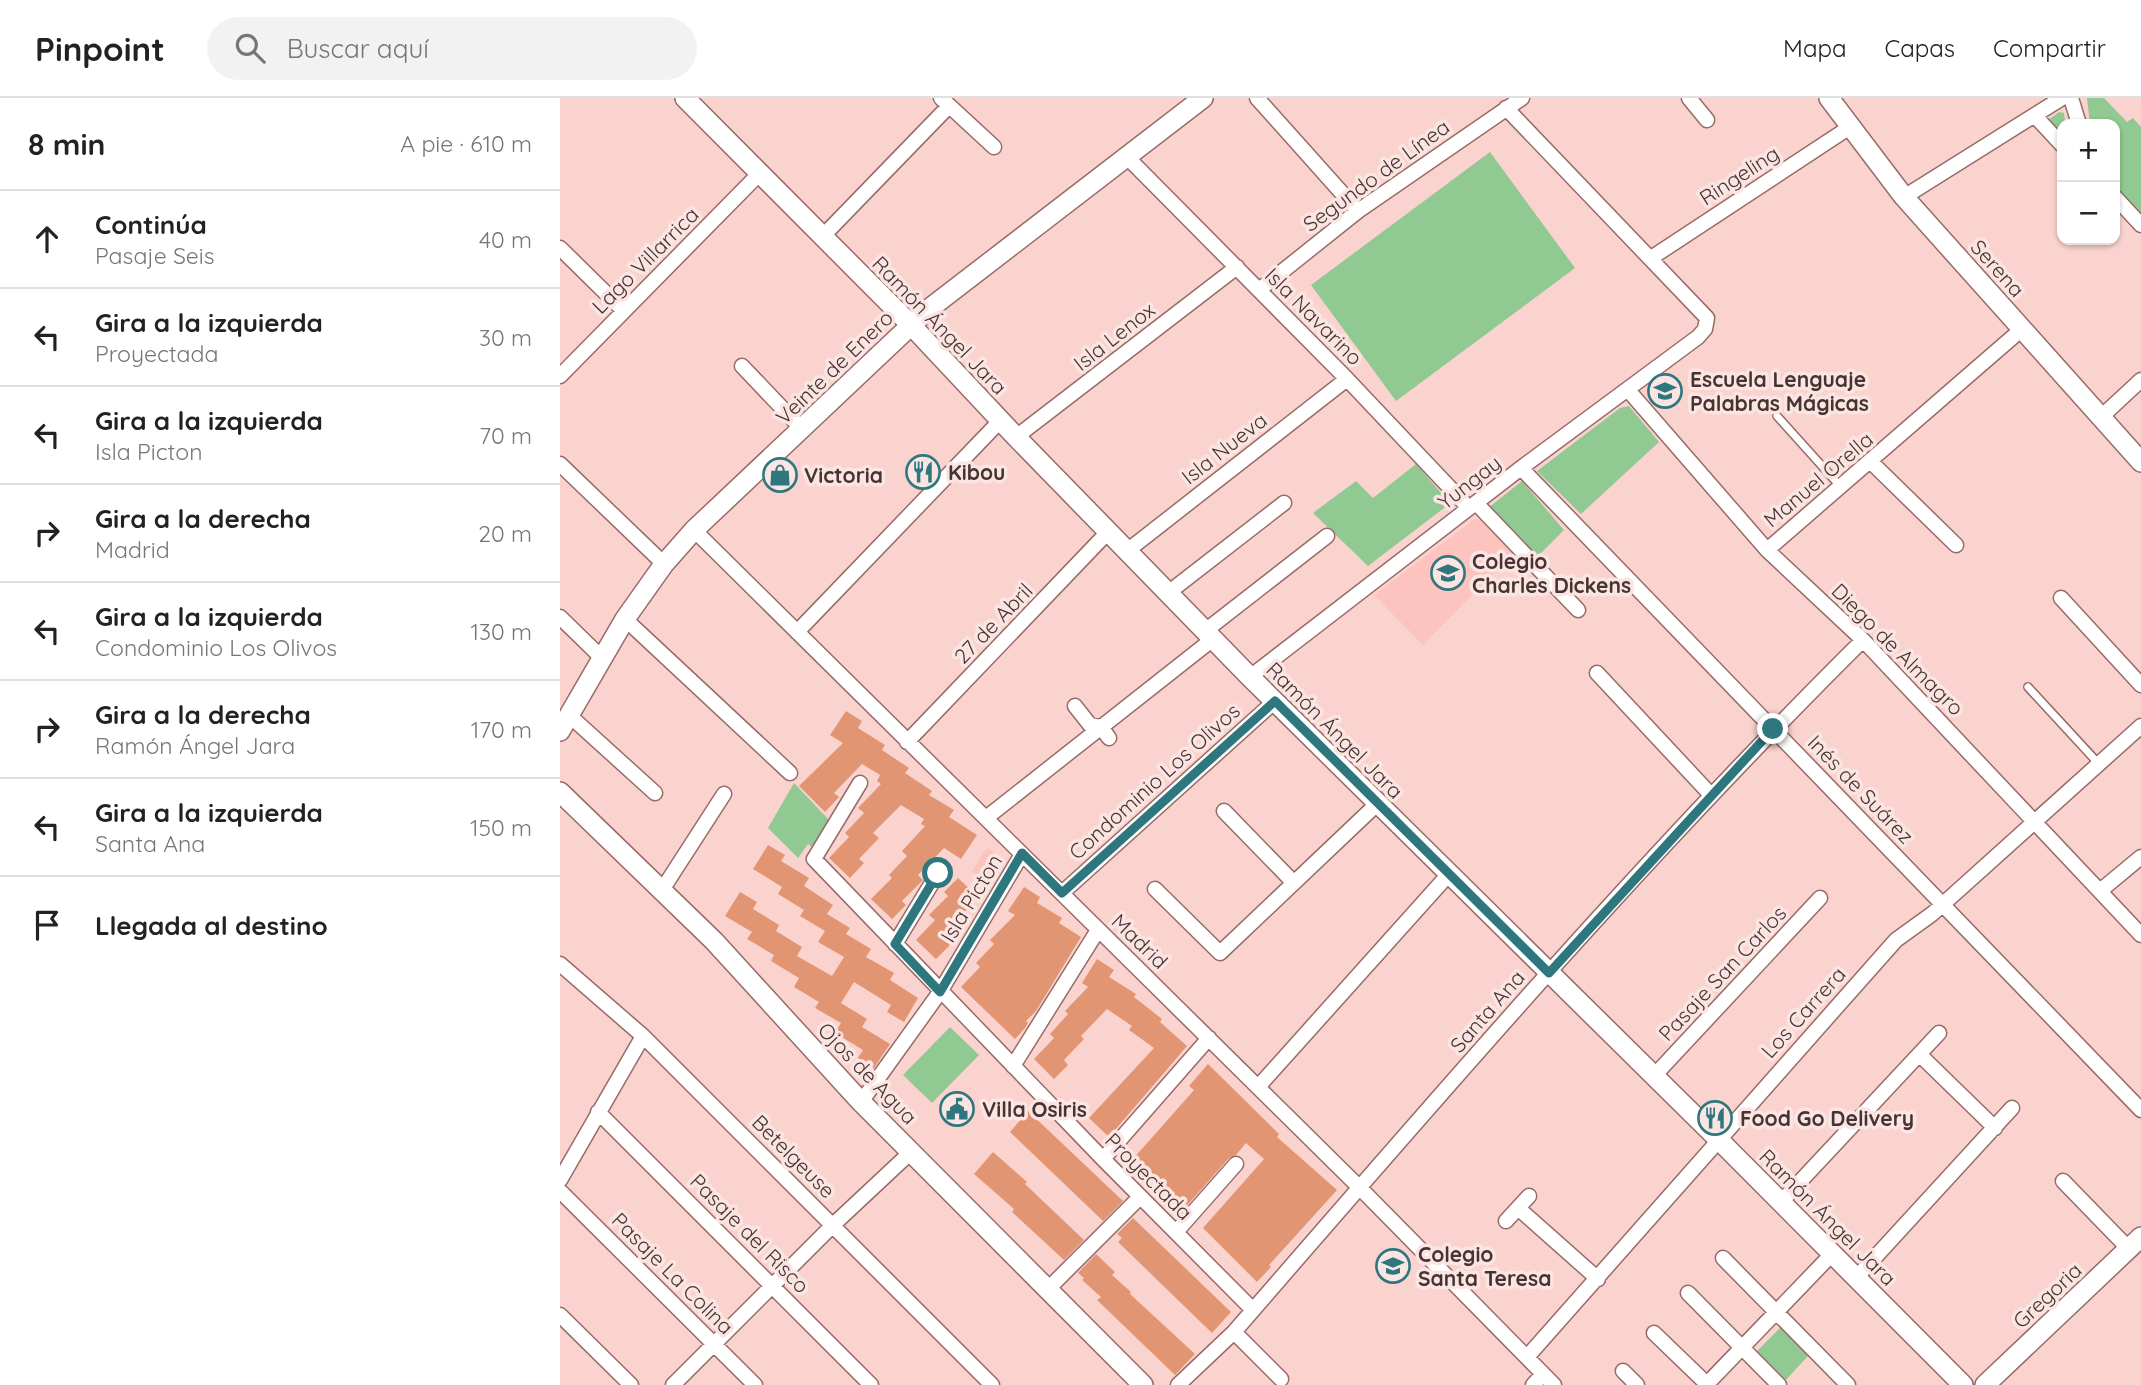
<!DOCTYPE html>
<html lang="es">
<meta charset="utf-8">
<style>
:root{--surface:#fff;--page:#f2f2f2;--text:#222;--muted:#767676;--line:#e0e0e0}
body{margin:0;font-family:Quicksand,sans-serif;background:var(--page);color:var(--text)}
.controls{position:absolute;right:21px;top:21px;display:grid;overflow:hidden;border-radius:14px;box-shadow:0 2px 5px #0004}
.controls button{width:63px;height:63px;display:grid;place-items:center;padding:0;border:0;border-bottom:2px solid var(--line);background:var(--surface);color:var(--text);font:35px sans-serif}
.stop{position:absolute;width:21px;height:21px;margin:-16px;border:5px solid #2f777f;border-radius:50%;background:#fff}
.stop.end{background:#2f777f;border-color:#fff;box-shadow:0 2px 7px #0008}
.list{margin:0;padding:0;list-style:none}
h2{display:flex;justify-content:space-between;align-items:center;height:91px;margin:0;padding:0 28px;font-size:30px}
h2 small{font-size:23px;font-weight:400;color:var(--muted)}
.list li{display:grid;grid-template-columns:46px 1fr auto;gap:21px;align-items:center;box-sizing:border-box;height:98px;padding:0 28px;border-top:2px solid var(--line)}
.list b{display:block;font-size:26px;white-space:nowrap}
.list p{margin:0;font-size:23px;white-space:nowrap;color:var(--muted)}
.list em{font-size:23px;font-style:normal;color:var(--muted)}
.icon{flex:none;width:38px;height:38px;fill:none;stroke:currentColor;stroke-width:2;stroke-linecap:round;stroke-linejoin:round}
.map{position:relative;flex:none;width:1581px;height:1287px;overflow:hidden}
header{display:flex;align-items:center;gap:42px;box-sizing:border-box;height:98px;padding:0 35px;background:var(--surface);border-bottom:2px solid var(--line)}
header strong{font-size:33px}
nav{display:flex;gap:38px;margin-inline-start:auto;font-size:24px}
.search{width:490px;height:63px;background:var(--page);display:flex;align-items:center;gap:18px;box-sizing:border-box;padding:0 24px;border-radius:38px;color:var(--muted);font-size:26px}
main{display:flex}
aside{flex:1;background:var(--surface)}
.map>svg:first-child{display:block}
</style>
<header>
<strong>Pinpoint</strong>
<div class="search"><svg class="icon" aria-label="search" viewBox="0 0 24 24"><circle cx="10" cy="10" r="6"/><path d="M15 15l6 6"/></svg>Buscar aquí</div>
<nav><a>Mapa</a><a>Capas</a><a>Compartir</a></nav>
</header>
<main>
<aside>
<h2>8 min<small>A pie · 610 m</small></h2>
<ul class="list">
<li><svg class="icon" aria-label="ahead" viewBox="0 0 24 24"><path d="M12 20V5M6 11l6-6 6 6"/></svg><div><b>Continúa</b><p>Pasaje Seis</p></div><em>40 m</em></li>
<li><svg class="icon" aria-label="left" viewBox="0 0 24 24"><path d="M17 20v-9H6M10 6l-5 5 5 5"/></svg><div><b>Gira a la izquierda</b><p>Proyectada</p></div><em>30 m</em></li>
<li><svg class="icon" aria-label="left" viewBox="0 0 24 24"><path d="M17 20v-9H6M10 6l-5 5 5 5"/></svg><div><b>Gira a la izquierda</b><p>Isla Picton</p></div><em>70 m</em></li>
<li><svg class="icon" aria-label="right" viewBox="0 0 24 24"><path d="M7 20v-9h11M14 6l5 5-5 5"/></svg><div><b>Gira a la derecha</b><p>Madrid</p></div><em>20 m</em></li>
<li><svg class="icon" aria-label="left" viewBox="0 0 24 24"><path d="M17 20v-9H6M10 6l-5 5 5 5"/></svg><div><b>Gira a la izquierda</b><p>Condominio Los Olivos</p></div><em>130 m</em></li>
<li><svg class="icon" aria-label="right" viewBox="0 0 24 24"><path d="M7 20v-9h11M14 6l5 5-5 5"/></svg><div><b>Gira a la derecha</b><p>Ramón Ángel Jara</p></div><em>170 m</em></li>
<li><svg class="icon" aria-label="left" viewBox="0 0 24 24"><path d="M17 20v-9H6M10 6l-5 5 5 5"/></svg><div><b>Gira a la izquierda</b><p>Santa Ana</p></div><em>150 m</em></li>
<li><svg class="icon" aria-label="arrive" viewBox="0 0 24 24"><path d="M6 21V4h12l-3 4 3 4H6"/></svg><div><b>Llegada al destino</b></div></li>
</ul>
</aside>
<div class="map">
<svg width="1581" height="1287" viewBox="0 0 1581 1287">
<rect width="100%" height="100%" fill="#fbd3ce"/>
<path fill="#fdc3be" d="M915,421L926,422L955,453L863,547L814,497Z
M427,750L443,761L428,785L411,774Z"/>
<path fill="#90c991" d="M1527,0H1544L1567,24L1573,20L1581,29V117L1555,88V26H1530Z
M1499,14L1504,15L1505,26H1502V37L1488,22Z
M930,54L1015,170L836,303L751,187Z
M1069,308L1099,344L1021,416L977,373L1060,310Z
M856,366L888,403V407L808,468L753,415L796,383L813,400Z
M962,383L1004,432L977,459L928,410Z
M234,685L270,723L254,751L248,746L238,760L208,730Z
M390,929L419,957L372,1005L343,977Z
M1221,1229L1248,1258L1224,1284L1194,1256Z"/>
<path fill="#e29573" d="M286,613L302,623L298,630L325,647L322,652L349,670L345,675L372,693L369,697L394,712L389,719L417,737L401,761L384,750L358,777L363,782L342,803L346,807L332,821L311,801L332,780L329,777L347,758L342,753L365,728L361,726L364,721L341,707L313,735L319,740L299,761L304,765L290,780L269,760L289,739L285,735L304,715L298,710L321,686L317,683L320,677L302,666L274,695L279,699L265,714L239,688L283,645L270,637Z
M208,747L225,757L221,763L249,780L244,788L273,807L267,816L290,830L286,836L311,851L306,859L334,875L330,882L358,900L344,924L327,914L331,907L294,884L281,905L307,921L302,929L330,946L314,970L298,960L303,952L275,935L281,925L255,910L259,904L234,889L239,880L211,863L214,857L187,841L192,834L165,818L180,794L197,804L193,811L219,827L216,833L242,849L237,858L272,878L284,859L258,844L265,833L240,818L244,812L218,796L222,789L193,771Z
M398,780L418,799L400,819L403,822L385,842L390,847L376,861L356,842L375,822L369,817L388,798L384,794Z
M464,789L480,799L477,805L502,820L499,825L521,839L476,913L466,923L468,925L465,930L455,941L401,889L420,869L416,865L434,846L430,842L455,817L448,813Z
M537,861L554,872L549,879L576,896L574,899L602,921L600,924L627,948L549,1039L529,1020L594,950L569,932L572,928L547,911L521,938L524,941L504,962L508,967L494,981L474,961L494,940L490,936L508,916L505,913L528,889L522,885Z
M648,966L719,1036L717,1039L777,1092L709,1167L711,1169L697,1184L643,1130L704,1061L686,1045L676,1057L669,1060L623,1112L573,1061L634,992L629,988Z
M468,1013L563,1103L543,1123L450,1034Z
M433,1054L467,1084L465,1086L524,1142L504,1162L452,1114L454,1111L414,1076Z
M573,1120L671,1214L652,1235L558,1144L562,1140L557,1136Z
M536,1156L555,1174L552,1177L571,1194L570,1196L635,1256L615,1277L537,1202L541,1199L522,1182L524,1180L518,1175Z"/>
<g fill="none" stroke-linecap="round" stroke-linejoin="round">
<g stroke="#976b67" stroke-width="10">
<path id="lane" d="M1217,318L1280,388
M1468,589L1539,666"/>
</g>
<g stroke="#976b67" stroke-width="17">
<path id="street" d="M381,0L434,49
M697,0L798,113
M1129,0L1147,22
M1511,0L1519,26
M1475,18L1502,47
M566,58L787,281L909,410
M1344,99L1502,0
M1555,99L1581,127
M263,138L389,8
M0,150L63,212
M1091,160L1290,29
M699,192L798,113L962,0
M182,268L242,331
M0,278L200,75
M1068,292L1207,452L1303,542L1581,837
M1540,320L1581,282
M456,339L677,169
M1311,364L1396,447
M0,366L104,466
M961,370L1581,1012
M916,405L1018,512
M134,432L800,1090L994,1287
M1207,452L1462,231
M567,453L787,281
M608,495L724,405
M1501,500L1581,587
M0,519L42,560
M65,521L230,675
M645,533L767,438
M237,534L440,323
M1037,575L1151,697
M690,579L961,370L1138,239L1145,231L1147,220L946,10
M515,608L530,627L541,629L549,640
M10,618L95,695
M347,644L548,434
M300,685L254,761L543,1061L693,1212
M664,713L734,785
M426,720L653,541
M595,791L660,855L817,706
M102,792L164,696
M1540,793L1581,759
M502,795L715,603
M335,846L378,775
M0,866L83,938L432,1287
M1360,957L1435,1030
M453,968L538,832
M1094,978L1260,800
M698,989L889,776
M301,1004L380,894L462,756
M38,1014L311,1287
M543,1061L649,940
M0,1082L83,938
M1503,1083L1569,1151
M0,1093L195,1287
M1221,1104L1379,935
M958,1110L1038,1181
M946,1123L969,1098
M616,1134L676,1066
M1163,1160L1288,1287
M1296,1180L1452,1010
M489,1190L580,1099
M1128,1195L1219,1287
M0,1217L71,1287
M674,1234L721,1281
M1094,1235L1148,1287
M967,1259L1336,842L1372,816L1581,628
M1063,1273L1077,1287
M113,1287L273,1127L351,1054
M618,1287L674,1234C878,999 1082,761 1303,542
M973,1287L983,1276
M1146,1287L1272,1156"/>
</g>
<g stroke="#976b67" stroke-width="22">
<path id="secondary" d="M125,0L351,227L456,339L690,579L1158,1041L1403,1287
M1269,0L1344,99L1581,364
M0,633L65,521L104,466L134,432L365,214L643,0
M0,694L154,843L301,1004L583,1287
M1425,1287L1581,1139"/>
</g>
<use href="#lane" stroke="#fff" stroke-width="7"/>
<use href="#street" stroke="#fff" stroke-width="14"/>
<use href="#secondary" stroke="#fff" stroke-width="19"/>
</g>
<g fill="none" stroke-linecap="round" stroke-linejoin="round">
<path stroke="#2f777f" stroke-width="9" d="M378,775L335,846L380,894L462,755L502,795L715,603L989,875L1213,631"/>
</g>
<defs>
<g id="school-ring" transform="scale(1.75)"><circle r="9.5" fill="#fae5e3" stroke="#2f777f" stroke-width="1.5"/><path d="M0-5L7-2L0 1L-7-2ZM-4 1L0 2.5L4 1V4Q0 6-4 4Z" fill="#2f777f"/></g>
<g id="restaurant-ring" transform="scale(1.75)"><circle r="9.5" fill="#fae5e3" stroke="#2f777f" stroke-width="1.5"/><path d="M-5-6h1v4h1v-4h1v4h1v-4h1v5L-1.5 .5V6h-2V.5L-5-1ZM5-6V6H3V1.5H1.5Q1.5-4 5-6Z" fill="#2f777f"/></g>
<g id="shop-ring" transform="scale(1.75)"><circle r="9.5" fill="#fae5e3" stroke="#2f777f" stroke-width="1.5"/><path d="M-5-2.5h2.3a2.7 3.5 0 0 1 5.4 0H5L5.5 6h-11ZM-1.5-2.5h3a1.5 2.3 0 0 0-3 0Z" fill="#2f777f"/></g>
<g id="civic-ring" transform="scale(1.75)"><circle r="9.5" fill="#fae5e3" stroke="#2f777f" stroke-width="1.5"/><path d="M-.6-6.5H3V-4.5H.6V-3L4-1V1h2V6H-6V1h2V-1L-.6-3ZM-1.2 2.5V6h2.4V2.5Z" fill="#2f777f"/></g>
</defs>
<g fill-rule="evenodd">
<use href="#school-ring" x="1105" y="293"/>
<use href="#restaurant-ring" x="363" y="374"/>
<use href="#shop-ring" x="220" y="377"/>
<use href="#school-ring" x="888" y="475"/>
<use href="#civic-ring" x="397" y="1011"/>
<use href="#restaurant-ring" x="1155" y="1020"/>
<use href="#school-ring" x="833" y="1168"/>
</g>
<g text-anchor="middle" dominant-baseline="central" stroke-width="7" stroke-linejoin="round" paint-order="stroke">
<g font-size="21" fill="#473332" stroke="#fae5e3">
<text transform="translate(816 77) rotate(-36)">Segundo de Línea</text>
<text transform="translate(1179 77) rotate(-33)">Ringeling</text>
<text transform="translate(85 162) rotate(-45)">Lago Villarrica</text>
<text transform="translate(1438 170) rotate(48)">Serena</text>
<text transform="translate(754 218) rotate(45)">Isla Navarino</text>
<text transform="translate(380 227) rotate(46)">Ramón Ángel Jara</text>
<text transform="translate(554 238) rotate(-38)">Isla Lenox</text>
<text transform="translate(274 269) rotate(-44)">Veinte de Enero</text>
<text transform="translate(664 350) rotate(-38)">Isla Nueva</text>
<text transform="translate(1258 381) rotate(-40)">Manuel Orella</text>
<text transform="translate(909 384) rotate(-38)">Yungay</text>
<text transform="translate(433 525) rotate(-46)">27 de Abril</text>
<text transform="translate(1338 551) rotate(45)">Diego de Almagro</text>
<text transform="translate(775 632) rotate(45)">Ramón Ángel Jara</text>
<text transform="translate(594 683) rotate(-42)">Condominio Los Olivos</text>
<text transform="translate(1301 691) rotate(46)">Inés de Suárez</text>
<text transform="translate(411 800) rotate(-59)">Isla Picton</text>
<text transform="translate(580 843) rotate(44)">Madrid</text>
<text transform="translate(1162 875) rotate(-47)">Pasaje San Carlos</text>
<text transform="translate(927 913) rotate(-49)">Santa Ana</text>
<text transform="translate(1243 914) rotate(-48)">Los Carrera</text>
<text transform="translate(308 975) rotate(46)">Ojos de Agua</text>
<text transform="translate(234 1058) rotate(45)">Betelgeuse</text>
<text transform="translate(589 1078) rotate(45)">Proyectada</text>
<text transform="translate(1268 1119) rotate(45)">Ramón Ángel Jara</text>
<text transform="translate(190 1135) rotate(45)">Pasaje del Risco</text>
<text transform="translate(113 1175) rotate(45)">Pasaje La Colina</text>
<text transform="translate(1487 1197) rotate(-43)">Gregoria</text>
</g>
<g font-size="21" font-weight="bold" fill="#473332" stroke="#fae5e3" text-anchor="start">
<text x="1130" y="281">Escuela Lenguaje<tspan x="1130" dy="24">Palabras Mágicas</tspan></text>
<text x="388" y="374">Kibou</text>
<text x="244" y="377">Victoria</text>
<text x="912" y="463">Colegio<tspan x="912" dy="24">Charles Dickens</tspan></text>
<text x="422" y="1011">Villa Osiris</text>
<text x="1180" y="1020">Food Go Delivery</text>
<text x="858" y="1156">Colegio<tspan x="858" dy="24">Santa Teresa</tspan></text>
</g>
</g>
</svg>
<div class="controls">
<button>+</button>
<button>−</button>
</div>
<div class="stop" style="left:378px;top:775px"></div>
<div class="stop end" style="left:1213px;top:631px"></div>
</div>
</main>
